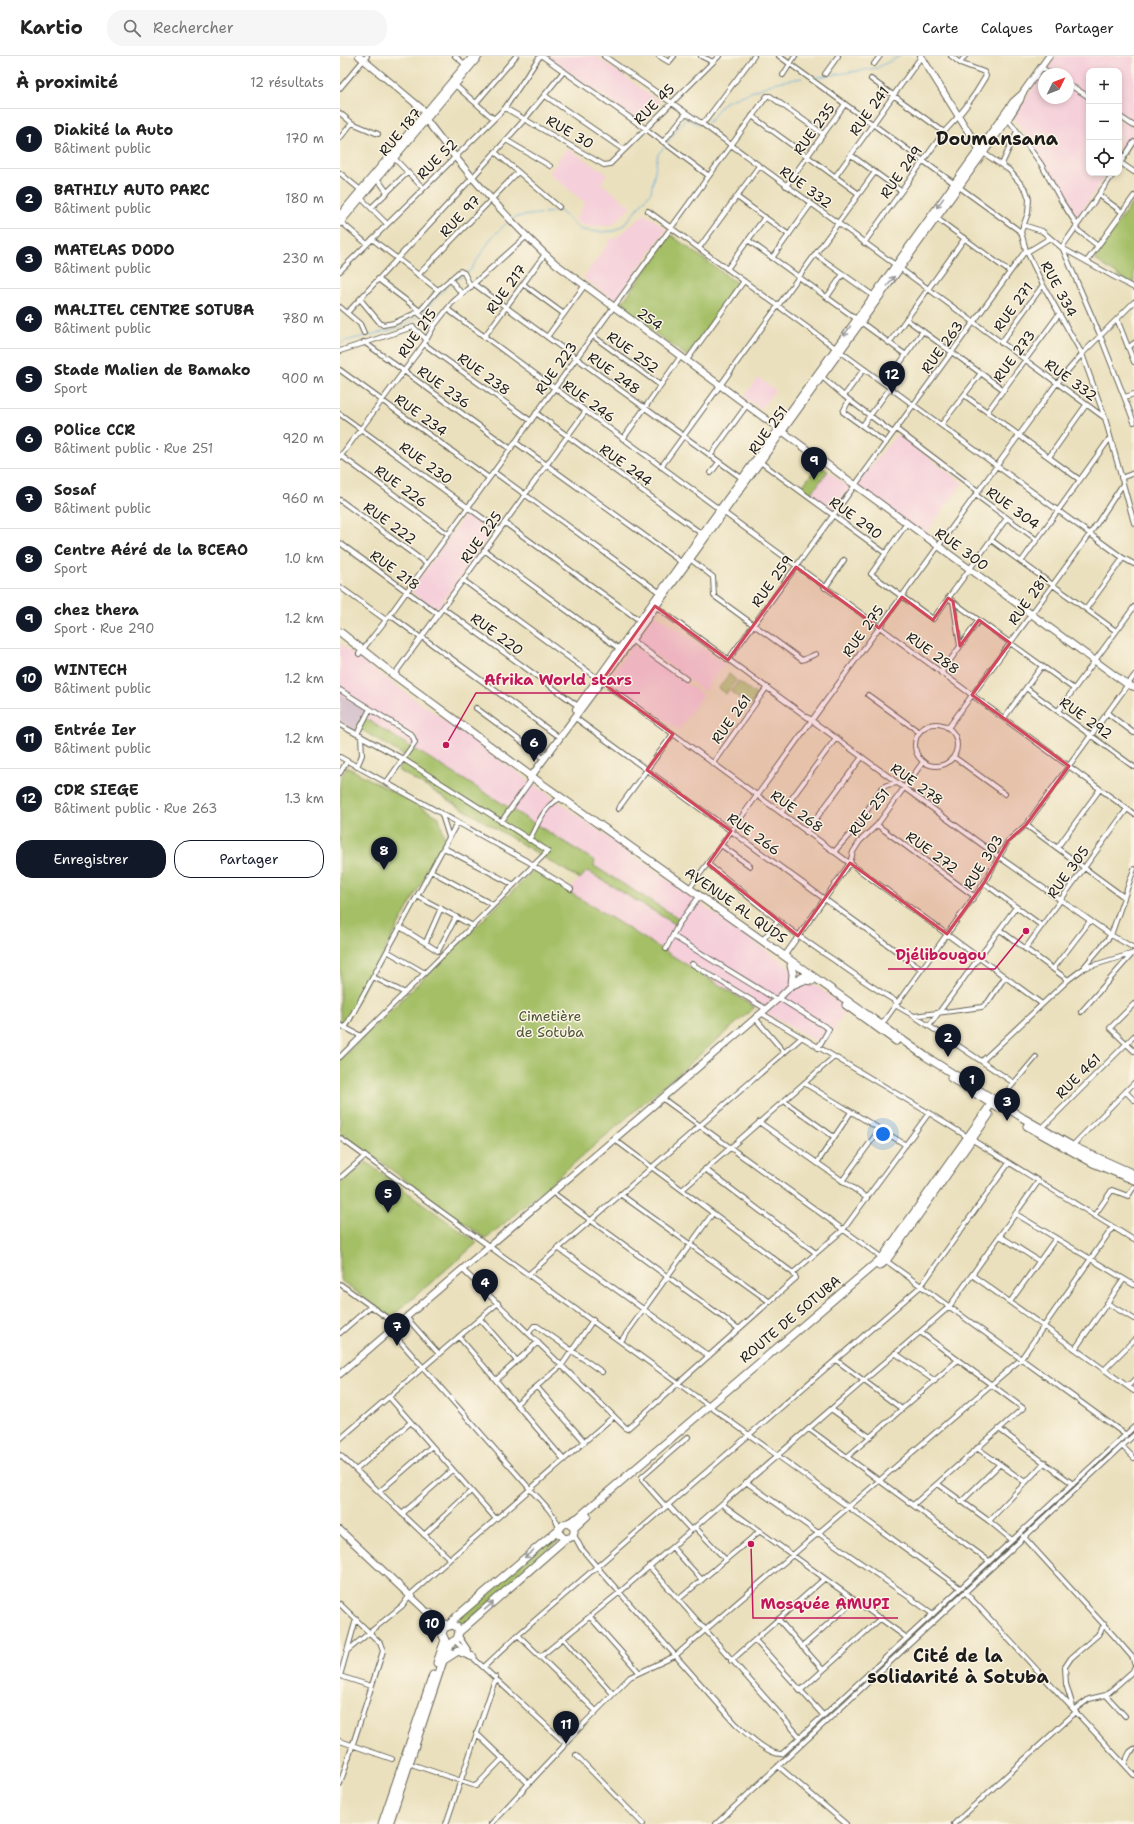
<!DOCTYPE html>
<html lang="fr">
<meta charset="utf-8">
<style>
:root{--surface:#fff;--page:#f6f6f6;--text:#222;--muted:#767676;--line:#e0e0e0;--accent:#111827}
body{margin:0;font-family:"Shantell Sans",sans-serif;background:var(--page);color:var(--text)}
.controls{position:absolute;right:12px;top:12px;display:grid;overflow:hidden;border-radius:8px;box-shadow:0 2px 6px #0003}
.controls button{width:36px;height:36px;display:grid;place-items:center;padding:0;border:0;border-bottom:1px solid var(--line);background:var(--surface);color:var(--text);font:20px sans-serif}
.compass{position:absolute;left:698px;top:12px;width:36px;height:36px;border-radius:50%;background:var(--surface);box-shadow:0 2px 6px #0003;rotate:47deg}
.you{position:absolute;left:543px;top:1078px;width:14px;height:14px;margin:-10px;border:3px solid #fff;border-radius:50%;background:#1a73e8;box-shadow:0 0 0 6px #1a73e833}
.badge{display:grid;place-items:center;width:26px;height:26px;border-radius:50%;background:var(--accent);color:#fff;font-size:13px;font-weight:700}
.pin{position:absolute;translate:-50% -33px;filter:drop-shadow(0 1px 2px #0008)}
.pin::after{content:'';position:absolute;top:21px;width:14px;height:12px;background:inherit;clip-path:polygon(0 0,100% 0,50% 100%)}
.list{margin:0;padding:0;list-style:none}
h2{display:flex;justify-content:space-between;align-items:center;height:52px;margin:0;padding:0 16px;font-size:17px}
h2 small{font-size:13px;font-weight:400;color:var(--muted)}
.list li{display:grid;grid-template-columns:26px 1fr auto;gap:12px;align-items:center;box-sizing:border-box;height:60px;padding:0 16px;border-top:1px solid var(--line)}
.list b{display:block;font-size:15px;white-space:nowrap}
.list p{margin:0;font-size:13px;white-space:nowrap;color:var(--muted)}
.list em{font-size:13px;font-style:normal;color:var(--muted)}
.actions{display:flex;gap:8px;padding:12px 16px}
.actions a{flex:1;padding:9px 0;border:1px solid var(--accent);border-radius:16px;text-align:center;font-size:14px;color:var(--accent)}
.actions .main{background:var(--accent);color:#fff}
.icon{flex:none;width:22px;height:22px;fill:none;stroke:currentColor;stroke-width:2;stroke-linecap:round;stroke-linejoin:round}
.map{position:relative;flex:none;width:794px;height:1768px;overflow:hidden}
header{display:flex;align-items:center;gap:24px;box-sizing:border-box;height:56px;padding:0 20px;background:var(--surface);border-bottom:1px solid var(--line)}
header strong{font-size:19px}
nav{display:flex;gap:22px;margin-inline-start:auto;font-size:14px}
.search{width:280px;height:36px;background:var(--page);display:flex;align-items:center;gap:10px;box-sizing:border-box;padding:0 14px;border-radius:16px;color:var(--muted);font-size:15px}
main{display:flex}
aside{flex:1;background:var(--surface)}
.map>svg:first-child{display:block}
</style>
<header>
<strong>Kartio</strong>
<div class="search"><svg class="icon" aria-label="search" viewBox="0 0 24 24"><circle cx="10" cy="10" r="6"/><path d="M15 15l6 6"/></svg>Rechercher</div>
<nav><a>Carte</a><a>Calques</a><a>Partager</a></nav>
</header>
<main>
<aside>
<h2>À proximité<small>12 résultats</small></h2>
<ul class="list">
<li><span class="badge">1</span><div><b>Diakité la Auto</b><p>Bâtiment public</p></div><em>170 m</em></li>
<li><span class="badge">2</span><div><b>BATHILY AUTO PARC</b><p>Bâtiment public</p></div><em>180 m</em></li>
<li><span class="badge">3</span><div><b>MATELAS DODO</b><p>Bâtiment public</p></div><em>230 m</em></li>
<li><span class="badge">4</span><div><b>MALITEL CENTRE SOTUBA</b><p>Bâtiment public</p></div><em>780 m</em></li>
<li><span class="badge">5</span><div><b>Stade Malien de Bamako</b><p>Sport</p></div><em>900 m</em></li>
<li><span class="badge">6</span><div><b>POlice CCR</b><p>Bâtiment public · Rue 251</p></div><em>920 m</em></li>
<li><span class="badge">7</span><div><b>Sosaf</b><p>Bâtiment public</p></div><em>960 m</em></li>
<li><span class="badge">8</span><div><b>Centre Aéré de la BCEAO</b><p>Sport</p></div><em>1.0 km</em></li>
<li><span class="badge">9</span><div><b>chez thera</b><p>Sport · Rue 290</p></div><em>1.2 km</em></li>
<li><span class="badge">10</span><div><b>WINTECH</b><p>Bâtiment public</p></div><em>1.2 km</em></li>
<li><span class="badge">11</span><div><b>Entrée Ier</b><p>Bâtiment public</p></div><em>1.2 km</em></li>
<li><span class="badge">12</span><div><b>CDR SIEGE</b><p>Bâtiment public · Rue 263</p></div><em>1.3 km</em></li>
</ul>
<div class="actions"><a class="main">Enregistrer</a><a>Partager</a></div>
</aside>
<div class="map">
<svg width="794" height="1768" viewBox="0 0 794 1768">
<rect width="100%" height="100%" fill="#fcf5e5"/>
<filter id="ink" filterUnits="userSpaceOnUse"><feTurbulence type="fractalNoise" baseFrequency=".025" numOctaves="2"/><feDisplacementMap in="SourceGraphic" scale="8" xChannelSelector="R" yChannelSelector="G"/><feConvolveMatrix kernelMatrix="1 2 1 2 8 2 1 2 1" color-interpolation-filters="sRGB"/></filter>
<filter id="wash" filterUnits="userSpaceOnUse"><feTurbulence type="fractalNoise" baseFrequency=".012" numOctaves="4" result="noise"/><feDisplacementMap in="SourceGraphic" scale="16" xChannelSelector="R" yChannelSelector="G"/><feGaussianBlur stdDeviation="0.9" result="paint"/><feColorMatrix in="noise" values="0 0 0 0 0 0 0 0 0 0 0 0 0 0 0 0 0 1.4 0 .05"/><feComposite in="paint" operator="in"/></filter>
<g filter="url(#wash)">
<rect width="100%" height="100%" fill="#eae0bd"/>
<path fill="#f5cfda" d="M206,0H256L321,47L301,67Z
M716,0H790L794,3V69L779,59V15H749V40L728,26V18H715L708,13Z
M704,15L709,18H704V42H728V30L749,44V117H767L738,161L674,61Z
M779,63L794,73V76L779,99Z
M227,92L267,118L261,127L291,151L272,170H244L235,164L245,147L209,117Z
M305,158L327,173L275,245L243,222L272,182H276Z
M418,322L435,334L421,353L404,341Z
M557,378L623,427L584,480L516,429Z
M488,415L510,432L492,456L470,440Z
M128,455L154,474L96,555L70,535Z
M315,558L384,608L364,635L296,585Z
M0,587L19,603L507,952L484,989L415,951L228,835L247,815L335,868L339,863L254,809L255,805L23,661L26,654L0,638Z
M293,589L363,639L339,674L268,624Z"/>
<path fill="#d1bdcb" d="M0,638L26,654L15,675L0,667Z"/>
<path fill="#a4bf66" stroke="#606e41" d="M794,144V230L754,203Z
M331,179L398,228L347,300L279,251Z
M478,409L488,415L470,439L461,432Z
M389,618L396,624L386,638L379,632Z
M398,625L417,639L410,650L391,636Z
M23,661L255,805L254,810L340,863L335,868L247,815L240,823L58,714L66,701L17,671Z
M7,711L99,761L105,784L4,969L0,966V723Z
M194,814L415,951L146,1183L0,1076V1004Z
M26,1106L137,1187L51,1261L0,1224V1128Z
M215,1479L221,1482L120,1572L113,1566Z"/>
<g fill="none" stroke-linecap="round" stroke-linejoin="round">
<path stroke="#63acdb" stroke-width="1" d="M472,22L537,12L560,0
M365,67L370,65L383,47L437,26L462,22
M327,87L343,65L346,63L359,69
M173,163L176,161L220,155L241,174L261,176L274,175L285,168L311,136L318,98L325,90
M126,217L130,215L152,181L168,166
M112,225L124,219
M81,258L110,227
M0,288L5,285L55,273L79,261"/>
</g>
</g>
<g filter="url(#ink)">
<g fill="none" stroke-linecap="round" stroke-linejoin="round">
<g stroke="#646154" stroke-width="6">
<path id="street" d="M115,0L127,10
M202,0L306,73L369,120
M264,0L361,67L765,362
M319,0L329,6L334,0
M361,0L373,6
M439,0L681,176
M620,7L625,0
M534,8L540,0
M702,12L712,18
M485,18L498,0
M443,19L455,0
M531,23L604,76
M728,28L749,41
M115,29L154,63
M0,32L27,0
M204,39L284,94
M136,47L176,0
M165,52L264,109L270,108L379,0
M0,57L12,67L38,78
M412,60L519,138
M779,60L794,70
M361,67L366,64L414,0
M677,75L701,108L722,146L737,169
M0,82L12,67
M166,84L210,110
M323,86L346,57
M155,96L219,151
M642,96L669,114L686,134L689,143L688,157L681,176
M511,99L561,135
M54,102L83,132
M781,107L794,116
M662,108L677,75L668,63
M779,109L794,86
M0,117L23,136
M774,117L722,191L760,279L794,366
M495,121L581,1
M39,125L47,136
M446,130L505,48
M759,139L782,156
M19,140L47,168
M397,141L449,179
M31,152L68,116
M308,155L783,502L794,508
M595,161L670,216
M1,166L27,188
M683,169L702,175L722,192L794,232
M735,172L758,190
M681,176L686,194L703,229L742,298L765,362L794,467
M32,183L98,234
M408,184L566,299
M524,187L604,76C621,59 634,41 646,20L644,16L620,7L611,0
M359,192L419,110
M687,196L710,182
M475,198L535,241
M432,202L471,148
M747,205L794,140
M387,213L425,161
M0,215L165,52L200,0
M78,219L178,116
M38,223L80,255
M110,223L122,238
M134,228L403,423
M183,228L224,258
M487,241L503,218
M20,243L40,267L43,269L54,267L80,255L98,234L120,215L124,217L131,231
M0,251L20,268L24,277
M107,253L794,758
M77,256L94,270
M7,257L132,122L185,63L224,15
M566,263L664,334
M777,263L794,306
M253,280L320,329
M144,281L205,198
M207,281L245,229
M24,286L171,393
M549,287L625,182
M661,287L703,229
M84,288L191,365
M788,292L794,287
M0,295L73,271L86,283
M347,304L404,225
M0,314L149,422
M481,320L504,340L553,377
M545,328L583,275
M624,339L740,424
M504,340L524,313
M785,341L794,338
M509,344L503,356L546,387
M647,356L719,258
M196,357L362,478
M0,358L159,474
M523,369L550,332
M601,369L641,317
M556,373L638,435
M283,383L341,300
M175,386L341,506
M0,399L108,478
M370,400L407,349
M0,401L84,288L94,270L112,247L187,180
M709,401L746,349
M419,405L545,497
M321,411L535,116
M154,416L319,536
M371,417L379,406
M781,422L794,417
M636,439L697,484
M0,444L87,508
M165,467L299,564
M567,467L531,518L593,563L667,462
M651,484L776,575
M0,487L98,558
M144,494L281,594
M350,503L373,521L374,540L462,604L476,598
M681,506L770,382
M123,524L702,948
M0,531L46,564
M485,532L504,504
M608,542L734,633
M613,545L620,590
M315,550L659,801L771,879L794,892
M103,552L238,650
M746,553L783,502
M50,559L81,582
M82,581L216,679
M291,584L346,623
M19,598L46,564L427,40H430L483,78
M388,604L686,194
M601,617L639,564
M54,619L245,356
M686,632L794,711
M0,634L72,679L75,686L46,727
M528,639L579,676
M136,652L201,700
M718,655L794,551
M767,657L794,677
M234,661L581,913
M664,662L702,610
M575 689a21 21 0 1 1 42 0a21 21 0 1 1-42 0Z
M0,669L63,703L208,795L0,1001
M608,672L750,478L783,428
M17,678L30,653
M0,701L194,809
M614,701L665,738
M373,707L427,631
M17,711L22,699L21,680
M0,717L7,705
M278,753L333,678
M441,757L496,682
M102,759L109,781
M161,766L191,724
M537,769L634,840
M686,769L784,841
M466,776L522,701
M189,784C197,770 204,750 219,743
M381,789L410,810
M104,792L174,829
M717,792L760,733
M494,796L517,770L541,733L547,729L557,727
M368,808C409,841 449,875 494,904C515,919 535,933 557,946
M193,810L231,833
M91,815L153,849
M644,827L702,870
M349,833L717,327L742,298L794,246
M77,840L133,870
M60,871L98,895L116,861
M660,874L728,924
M333,880L437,944
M423,884L438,864
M86,886L101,852
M326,893L338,869L358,842
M685,893L787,753
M47,895L85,917
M445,899L510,807L513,796L520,785L537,769L583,706
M352,908L426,953
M744,911L771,879L794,813
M713,913L750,865
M33,921L65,937
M439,942L489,973L478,992
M794,948L770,972L794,995
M555,949L574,960L642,951L648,946L665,921
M741,956L793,897
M421,957L589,1057L794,1184
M574,960L674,1027
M415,962L444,996
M542,968L644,827L668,785L686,769L794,620
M0,969L21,980
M589,970L676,851
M5,972L117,767
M642,1005L728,924L744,912L794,897
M464,1027L566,1089
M786,1036L794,1044
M322,1042L786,1379
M444,1045L494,1081
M658,1046L696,1001
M419,1066L527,1142
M701,1073L794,980
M0,1082L620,1532
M274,1083L453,1217
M732,1090L794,1027
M477,1107L511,1056
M365,1113L476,1197
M0,1122L25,1100
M502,1125L540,1073
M342,1134L494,1001
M212,1136L399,1273
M280,1138L430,1246
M676,1158L794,1229
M754,1160L772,1134L788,1140L794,1131
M660,1180L699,1205
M218,1192L369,1300
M122,1213L287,1373L456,1222L453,1217L503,1174L589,1057
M189,1218L461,982
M632,1219L794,1335
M0,1228L57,1269
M670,1246L716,1182
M767,1247L794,1263
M66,1261L99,1298
M140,1263L177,1305
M51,1275L190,1433C200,1444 216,1458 219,1473
M0,1277L31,1250
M189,1277L194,1270H197L262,1316
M119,1281L224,1404
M281,1285L373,1157
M735,1293L784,1223
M555,1297L595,1325
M496,1304L562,1353
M764,1314L794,1284
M156,1324L198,1286
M788,1330L794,1324
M197,1331L245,1386
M49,1341L156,1463
M176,1348L222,1309L253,1264
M491,1353L530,1381
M469,1373L649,1505
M659,1373L733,1428
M0,1383L158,1247
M782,1390L794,1402
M637,1392L685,1426
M0,1399L110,1503
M507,1401L618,1304
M16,1414L71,1366
M406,1426L593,1558
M598,1428L649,1465L672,1484
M39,1436L92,1390
M621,1446L660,1408
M382,1448L567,1582
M328,1449L351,1474
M573,1449L683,1352L580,1276
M326,1451L302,1424V1421L348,1381
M62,1458L112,1414
M649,1465L705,1406
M355,1471L386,1504
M84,1479L131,1435
M234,1479L241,1492L257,1511L396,1668C406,1677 428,1699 442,1698L794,1371
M683,1480L774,1580L793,1602L794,1607
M332,1491L362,1524
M309,1510L460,1681
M625,1536L794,1719
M339,1543L420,1475
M0,1548L40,1587L43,1595L0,1728
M250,1561L299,1616
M438,1563L483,1614
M764,1568L760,1577L731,1602L725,1611L726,1628L734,1654L749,1643L766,1639L793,1615L794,1612
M178,1579L256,1655
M119,1580L129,1595
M223,1582L273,1638
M415,1584L483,1659
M115,1585L225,1687
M462,1591L515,1544
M7,1595L62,1550L70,1539L110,1503L274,1360
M200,1601L280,1536L609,1251L698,1126
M391,1605L484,1523
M144,1611L178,1579L581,1230L669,1107
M0,1620L16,1563
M0,1620L31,1630
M460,1635L541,1562
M766,1639L785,1660
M136,1677L189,1728
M0,1685L52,1703
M236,1699L303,1768
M784,1708L790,1696L794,1693
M74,1709L136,1730L163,1702
M438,1710L506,1768
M106,1768L156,1621
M151,1768L223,1691L225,1687L290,1621L335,1600L681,1303L773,1171
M376,1768L794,1379
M614,1768L736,1656"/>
</g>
<g stroke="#646154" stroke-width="8">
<path id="secondary" d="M19,0L88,58
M581,0L639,93
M83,60C123,113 166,163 216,208L515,429L788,629L794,631
M0,159L133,0
M0,167L139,0
M236,653L673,46L682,38
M190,722L283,596L668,63L680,44L682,38L709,0
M0,1318L439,942L452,929L468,916
M0,1474L83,1552L98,1569L102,1578
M89,1556L107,1569"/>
</g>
<g stroke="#646154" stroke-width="9">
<path id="primary" d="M0,576L54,619L188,718L585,1000L683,1062L732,1090L794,1118
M451,910L453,918L452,929
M452,929L464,924L472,925
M506,949L556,985
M611,1022L658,1052
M687,1070L753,1107L794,1124
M539,1210L546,1205L649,1059
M228,1467L239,1461L542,1202L654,1044
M234,1472L247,1460
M109,1569L116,1561L219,1473
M104,1604L118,1595L133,1601
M97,1607L105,1584L102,1578L104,1572L112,1569L117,1571L119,1576
M42,1768L93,1619
M49,1768L103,1605L112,1586L117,1583L119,1576L127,1569L225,1483L232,1481L234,1477V1472L228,1467L224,1468L219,1473L220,1479L225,1483"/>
</g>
<use href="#street" stroke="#fff" stroke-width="4"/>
<use href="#secondary" stroke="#fff" stroke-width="6"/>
<use href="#primary" stroke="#fff" stroke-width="7"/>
</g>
<defs><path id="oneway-shaft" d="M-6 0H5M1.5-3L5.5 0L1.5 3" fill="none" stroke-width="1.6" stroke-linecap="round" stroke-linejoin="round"/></defs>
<g stroke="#999">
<use href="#oneway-shaft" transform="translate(600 147) rotate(126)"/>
<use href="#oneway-shaft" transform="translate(551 225) rotate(-54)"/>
<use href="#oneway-shaft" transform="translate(507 275) rotate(125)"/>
<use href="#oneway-shaft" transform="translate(189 1498) rotate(140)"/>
<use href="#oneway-shaft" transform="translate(149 1550) rotate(-41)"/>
</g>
</g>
<path fill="#d1495b" fill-opacity="0.2" stroke="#d1495b" stroke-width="3" stroke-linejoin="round" d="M456,511L539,572L562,541L593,564L608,542L613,545L620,590L639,564L670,587L632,639L729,710L686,769L668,785L644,827L607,878L510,807L458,880L368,808L391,775L307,714L333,678L261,626L315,550L388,604Z"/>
<g text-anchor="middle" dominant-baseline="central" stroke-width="3" stroke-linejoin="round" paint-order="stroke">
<g font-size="14" fill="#1c1c1c" stroke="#fcf5e5">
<text transform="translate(314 48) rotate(-45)">RUE 45</text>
<text transform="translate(529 55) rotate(-54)">RUE 241</text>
<text transform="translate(474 73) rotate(-54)">RUE 235</text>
<text transform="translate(60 76) rotate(-50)">RUE 187</text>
<text transform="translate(230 76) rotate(30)">RUE 30</text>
<text transform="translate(97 103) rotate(-45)">RUE 52</text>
<text transform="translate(561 116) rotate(-54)">RUE 249</text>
<text transform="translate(466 131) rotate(36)">RUE 332</text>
<text transform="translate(120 160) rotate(-46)">RUE 97</text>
<text transform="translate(166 233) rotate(-54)">RUE 217</text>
<text transform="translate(719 233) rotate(62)">RUE 334</text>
<text transform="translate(673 251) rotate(-54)">RUE 271</text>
<text transform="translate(310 263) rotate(36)">254</text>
<text transform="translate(77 277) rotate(-55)">RUE 215</text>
<text transform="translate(602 291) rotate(-54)">RUE 263</text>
<text transform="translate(293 296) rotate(36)">RUE 252</text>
<text transform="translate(674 300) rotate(-54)">RUE 273</text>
<text transform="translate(216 312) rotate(-54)">RUE 223</text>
<text transform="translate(274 317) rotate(36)">RUE 248</text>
<text transform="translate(144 318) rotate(36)">RUE 238</text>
<text transform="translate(731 324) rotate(36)">RUE 332</text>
<text transform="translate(104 331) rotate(36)">RUE 236</text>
<text transform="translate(249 345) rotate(36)">RUE 246</text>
<text transform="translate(81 359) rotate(36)">RUE 234</text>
<text transform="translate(428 374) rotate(-54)">RUE 251</text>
<text transform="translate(86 407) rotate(36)">RUE 230</text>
<text transform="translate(286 409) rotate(36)">RUE 244</text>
<text transform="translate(61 430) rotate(36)">RUE 226</text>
<text transform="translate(673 452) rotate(36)">RUE 304</text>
<text transform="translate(516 462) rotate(36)">RUE 290</text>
<text transform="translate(50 467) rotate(36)">RUE 222</text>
<text transform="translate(141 481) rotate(-54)">RUE 225</text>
<text transform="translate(622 493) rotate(36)">RUE 300</text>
<text transform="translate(55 514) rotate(36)">RUE 218</text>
<text transform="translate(432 525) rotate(-54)">RUE 259</text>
<text transform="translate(688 544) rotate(-54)">RUE 281</text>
<text transform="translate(523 575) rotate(-54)">RUE 275</text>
<text transform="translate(157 578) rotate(36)">RUE 220</text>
<text transform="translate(593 597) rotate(36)">RUE 288</text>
<text transform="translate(746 662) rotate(36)">RUE 292</text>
<text transform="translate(391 663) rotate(-54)">RUE 261</text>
<text transform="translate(577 728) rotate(36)">RUE 278</text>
<text transform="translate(457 755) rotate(36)">RUE 268</text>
<text transform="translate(529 756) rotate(-51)">RUE 251</text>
<text transform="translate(414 778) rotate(36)">RUE 266</text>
<text transform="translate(592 796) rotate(36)">RUE 272</text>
<text transform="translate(643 806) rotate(-58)">RUE 303</text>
<text transform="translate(728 816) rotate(-54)">RUE 305</text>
<text transform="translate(396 849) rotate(35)">AVENUE AL QUDS</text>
<text transform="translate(738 1020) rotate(-45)">RUE 461</text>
<text transform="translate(450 1263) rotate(-40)">ROUTE DE SOTUBA</text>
</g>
<g font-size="14" fill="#4c5536" stroke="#fcf5e5">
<text x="210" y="960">Cimetière<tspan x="210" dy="16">de Sotuba</tspan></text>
</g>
<g font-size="18" font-weight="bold" fill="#1c1c1c" stroke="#fcf5e5">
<text x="657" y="83">Doumansana</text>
<text x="618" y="1600">Cité de la<tspan x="618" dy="21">solidarité à Sotuba</tspan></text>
</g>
</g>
<path fill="none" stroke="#c2185b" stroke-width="1.5" d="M106 689L136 637H300M686 875L655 913H548M411 1488L413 1562H558"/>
<g fill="#c2185b" stroke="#fcf5e5" stroke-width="1.5">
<circle cx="106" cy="689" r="4"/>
<circle cx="686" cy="875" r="4"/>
<circle cx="411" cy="1488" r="4"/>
</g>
<g font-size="15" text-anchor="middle" font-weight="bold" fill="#c2185b" stroke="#fcf5e5" stroke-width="3" stroke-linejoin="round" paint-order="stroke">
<text x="218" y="629">Afrika World stars</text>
<text x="601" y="904">Djélibougou</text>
<text x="485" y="1553">Mosquée AMUPI</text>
</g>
</svg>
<div class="controls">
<button>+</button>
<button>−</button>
<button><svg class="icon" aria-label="locate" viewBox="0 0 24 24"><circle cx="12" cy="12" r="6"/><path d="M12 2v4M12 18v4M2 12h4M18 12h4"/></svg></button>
</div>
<svg class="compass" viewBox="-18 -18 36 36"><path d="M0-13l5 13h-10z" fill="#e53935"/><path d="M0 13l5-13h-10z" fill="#767676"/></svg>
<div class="you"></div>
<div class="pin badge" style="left:632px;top:1043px">1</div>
<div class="pin badge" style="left:608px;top:1001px">2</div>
<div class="pin badge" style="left:667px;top:1065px">3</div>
<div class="pin badge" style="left:145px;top:1246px">4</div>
<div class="pin badge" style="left:48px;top:1157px">5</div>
<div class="pin badge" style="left:194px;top:706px">6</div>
<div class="pin badge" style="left:57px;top:1290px">7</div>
<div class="pin badge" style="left:44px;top:814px">8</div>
<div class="pin badge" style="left:474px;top:424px">9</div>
<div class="pin badge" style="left:92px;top:1587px">10</div>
<div class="pin badge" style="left:226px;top:1688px">11</div>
<div class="pin badge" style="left:552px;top:338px">12</div>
</div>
</main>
